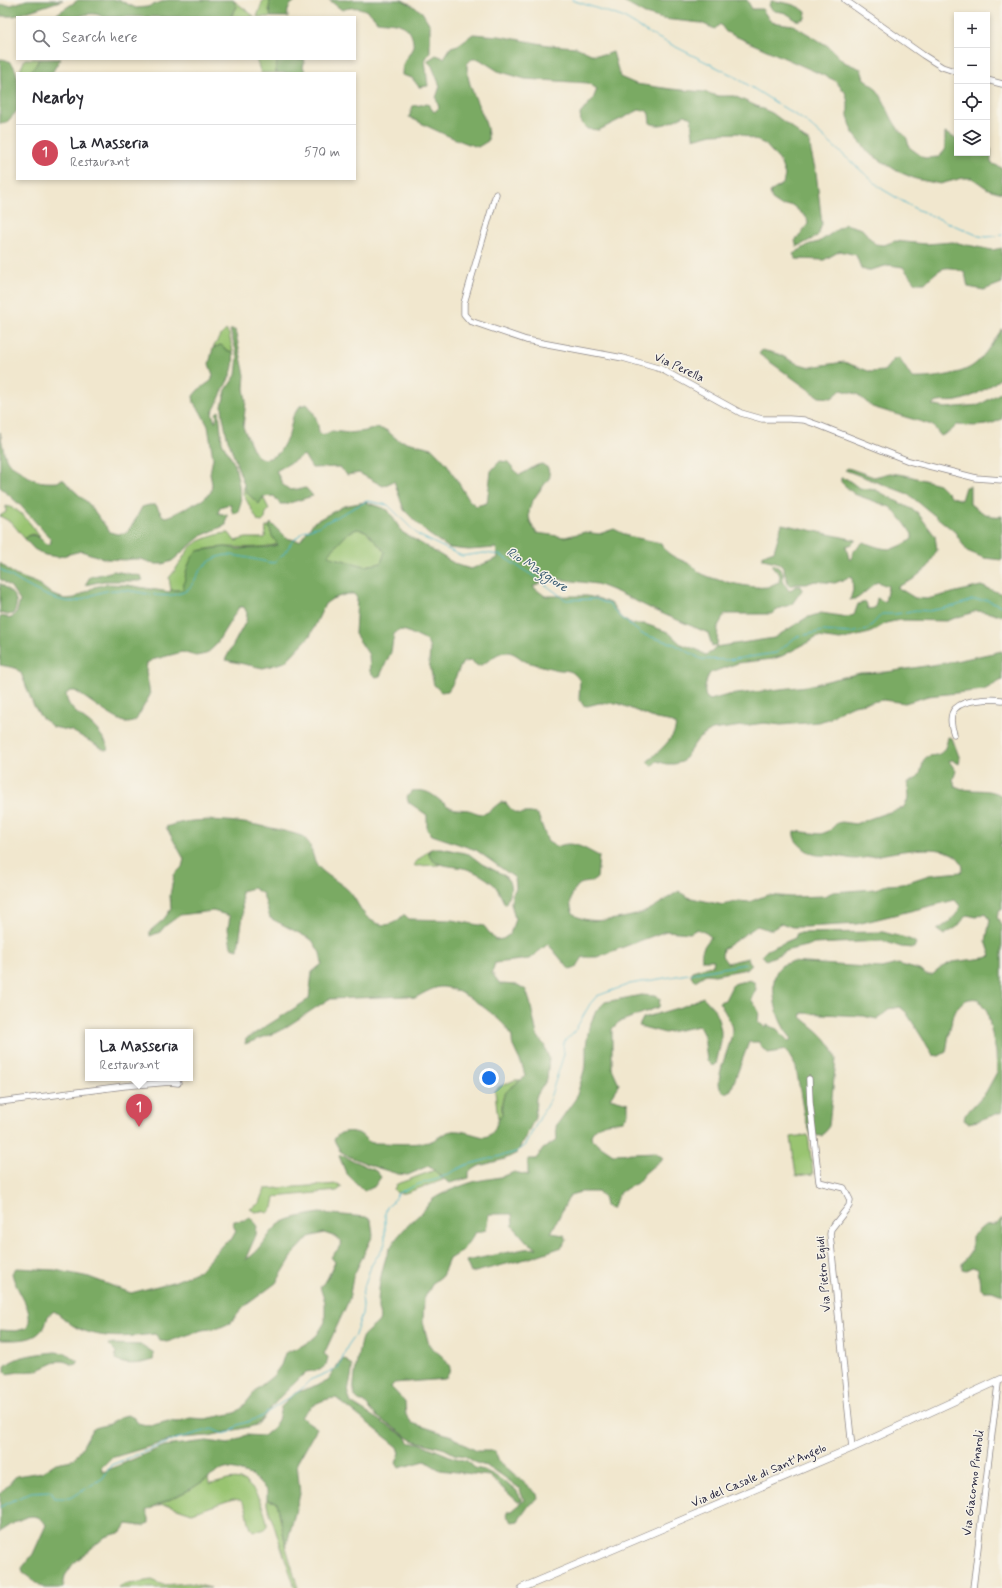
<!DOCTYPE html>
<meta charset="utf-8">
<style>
:root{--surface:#fff;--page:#f2f2f3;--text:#2b2b33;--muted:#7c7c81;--line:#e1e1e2;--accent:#d1495b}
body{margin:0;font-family:Mynerve,sans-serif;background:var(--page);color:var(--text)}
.controls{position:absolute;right:12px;top:12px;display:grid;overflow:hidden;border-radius:0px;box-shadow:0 2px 6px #0003}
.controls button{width:36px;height:36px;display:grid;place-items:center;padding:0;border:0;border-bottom:1px solid var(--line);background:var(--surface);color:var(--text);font:20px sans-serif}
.you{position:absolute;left:489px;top:1078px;width:14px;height:14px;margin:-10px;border:3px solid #fff;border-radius:50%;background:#1a73e8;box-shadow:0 0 0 6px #1a73e833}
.badge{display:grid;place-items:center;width:26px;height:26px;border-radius:50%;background:var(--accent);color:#fff;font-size:13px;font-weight:700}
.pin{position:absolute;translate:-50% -33px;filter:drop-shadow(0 1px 2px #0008)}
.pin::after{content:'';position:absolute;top:21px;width:14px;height:12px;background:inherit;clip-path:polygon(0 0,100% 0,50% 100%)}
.popup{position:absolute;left:85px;top:1029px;width:108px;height:52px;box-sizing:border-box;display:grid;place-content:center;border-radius:0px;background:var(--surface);filter:drop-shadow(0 1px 3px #0005);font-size:13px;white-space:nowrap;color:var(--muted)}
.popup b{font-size:15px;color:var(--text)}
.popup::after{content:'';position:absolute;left:50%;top:100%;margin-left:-8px;border:8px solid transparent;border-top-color:var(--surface)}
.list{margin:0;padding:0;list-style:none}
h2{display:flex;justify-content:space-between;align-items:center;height:52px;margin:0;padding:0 16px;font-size:17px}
h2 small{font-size:13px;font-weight:400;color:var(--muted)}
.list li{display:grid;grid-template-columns:26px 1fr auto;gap:12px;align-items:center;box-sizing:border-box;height:56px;padding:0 16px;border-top:1px solid var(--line)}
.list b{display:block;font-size:15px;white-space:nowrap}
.list p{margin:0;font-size:13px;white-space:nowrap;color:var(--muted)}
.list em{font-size:13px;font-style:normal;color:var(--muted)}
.icon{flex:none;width:22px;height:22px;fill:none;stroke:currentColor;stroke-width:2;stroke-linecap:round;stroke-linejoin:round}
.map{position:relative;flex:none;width:1002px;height:1588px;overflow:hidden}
.search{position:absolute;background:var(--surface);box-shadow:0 2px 6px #0003;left:16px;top:16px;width:340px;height:44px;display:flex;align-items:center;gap:10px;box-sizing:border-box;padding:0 14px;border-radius:0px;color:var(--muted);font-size:15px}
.panel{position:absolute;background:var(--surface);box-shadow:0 2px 6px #0003;left:16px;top:72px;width:340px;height:108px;border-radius:0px}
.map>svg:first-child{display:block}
</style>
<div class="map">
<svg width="1002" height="1588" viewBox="0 0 1002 1588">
<rect width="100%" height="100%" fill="#f7f3e8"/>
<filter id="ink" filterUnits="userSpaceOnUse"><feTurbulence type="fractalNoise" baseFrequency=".025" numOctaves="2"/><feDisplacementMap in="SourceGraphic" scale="8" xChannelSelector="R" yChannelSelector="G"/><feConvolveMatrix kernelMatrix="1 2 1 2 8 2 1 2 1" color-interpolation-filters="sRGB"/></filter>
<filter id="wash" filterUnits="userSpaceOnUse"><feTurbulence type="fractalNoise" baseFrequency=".012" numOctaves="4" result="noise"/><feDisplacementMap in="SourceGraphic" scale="16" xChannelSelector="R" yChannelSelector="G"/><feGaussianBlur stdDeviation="0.9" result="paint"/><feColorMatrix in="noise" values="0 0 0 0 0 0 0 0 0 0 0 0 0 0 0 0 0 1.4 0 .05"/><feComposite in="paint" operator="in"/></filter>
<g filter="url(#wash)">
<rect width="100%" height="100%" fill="#f1e7ce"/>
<path fill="#99c471" stroke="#5e7356" d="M233,0L255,17H231L237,7Z
M263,0H270L269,9L271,17H257Z
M25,59H39L36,65L28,73H19Z
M256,59H277L276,73H261Z
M226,330L229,334L233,352L226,350L223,346L220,345L213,348L220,336Z
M244,485L247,493L259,504L263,497L269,509L266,513L265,519L262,522L258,521L243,494Z
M6,506C22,509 31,525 40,537L32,534L27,536L25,539L12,523L0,516L6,512Z
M269,526L272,536L278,544C261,549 243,547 226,547C216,547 207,549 198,551C187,562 185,575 183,590H171L169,578C177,569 182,558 189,549C194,541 219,533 229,533L235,541L246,538H265L266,527Z
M357,529L366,531L385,552L381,563L365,566L331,557L328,554L348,533Z
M429,850C428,858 434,861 440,865L415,866L414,865L416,862Z
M515,1080H521C504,1094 501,1093 502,1115L498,1119L495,1091L499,1087Z
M808,1135L813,1174L796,1176L791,1137Z
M435,1170L443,1180L405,1193H397L394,1189L397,1184Z
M338,1184L342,1187L337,1191L275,1197L273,1208L268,1213L262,1211L255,1212L250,1209L260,1203L265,1189Z
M208,1478L209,1484C219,1484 229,1477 240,1480C255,1484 267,1512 267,1526L263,1530L253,1531C245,1520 251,1510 240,1500L233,1499L192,1513L168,1505L157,1506L191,1489Z
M267,1500L277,1502L286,1547L298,1588H295L267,1505Z
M152,1580L164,1585L189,1583L211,1588H118L122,1585Z"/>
<path fill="#7aaa63" stroke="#4e664f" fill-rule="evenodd" d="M27,0H63L14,16H0V5H11Z
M78,0H119L136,8L147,7L167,0H233L237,7L230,17H103C93,11 85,15 75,17C68,18 59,17 52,17Z
M270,0H300C291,1 286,9 288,17H271L269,9Z
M329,0H402L410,4L422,12L430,25V52L425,60L428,86L419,87L412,78L402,75C402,59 407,60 412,49C414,45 413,41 412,37C407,21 391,23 377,21C368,8 357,5 342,10Z
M620,0H747L752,9H762L771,22L793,25L828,46L844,62L861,69L864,79C884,90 885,110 897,127C904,138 906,131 909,147L924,158L939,157L945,150V133L957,139V153H987V145L991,149V163L1002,168V193L988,189L972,178H963L940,184L916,179L897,171L869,153L853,133L848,116V102L845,92L834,80L726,32L720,24L715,29L701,23L663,19L645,14Z
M771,1C783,2 797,4 806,12L805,18C794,24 795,17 785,13C778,10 773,14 769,5Z
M473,34L499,36L548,45L576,47L591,54L605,55L613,52L620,77L636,84L671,89L704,92L718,96H734L772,113L795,130L803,138L810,142L811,152L816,172L822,224L818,236L797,247L795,241L808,224L807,218L792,205L781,206L772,200L770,192L783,184L785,175L780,161L765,144L739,133L712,134L697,138L693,137L691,118L685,115C674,120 662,129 650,123L649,114L646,110H639L599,130L587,129L581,123L580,114L593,99L597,89L588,83L525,79L498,71L479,59H472L467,64C466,92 490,117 488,141L478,147C454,140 431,128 409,117L413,106L428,104L434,112L439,108L436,98L440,86L432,66L427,61L436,55L444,58L451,47L458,45Z
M0,59C24,59 17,95 17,111L6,123L0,124V93L1,89Z
M39,59H60L52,73H28L36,65Z
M277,59H305L303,67L306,73H276Z
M845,224L862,229L875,244L884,245L895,241L926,244L953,242L992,250L1002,248V283L984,290L968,287L965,273C945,263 940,268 925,283H915L903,267L889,265L867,271L861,268L856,255L840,251L824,260L796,259L793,254L810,244L819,242Z
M1002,329V377C992,386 970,399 957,401C949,403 939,399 932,405L945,408L979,405L1002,392V419C985,428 975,426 957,425L951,431L941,436L932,425L872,407L857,394L841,390L832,398L819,397L759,354L762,350L778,354L796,363L810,367L844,362L871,372L884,371L893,360L899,358L912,378C928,379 963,375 975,364C984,357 995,339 1002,329Z
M230,330H235L245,375L244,388L246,401L243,427L253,449L257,456L263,459L270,458L279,453L289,435L293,416L300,406L307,404C315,413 318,421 319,433L324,435L332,431L349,433L366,431L376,428L386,430L398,440L432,448L447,464L469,500L476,506L487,503L491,471L500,461L508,462L519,475C528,472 533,465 542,464L548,468L550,477C537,496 518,510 537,533L565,537L585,532L599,534L614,529L628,536L661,543C665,555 679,559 690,564C694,566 695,569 699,572C710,580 754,589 767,587C771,586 775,583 779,582L780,575L772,566L774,564L783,572V581L789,591L796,586H801L802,590L792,604L781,608L771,614H725L718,626L717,645L712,646L708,633L654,610L617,592L597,584L548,578L533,587L545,596H587L600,599L612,604L621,618L631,624H645L668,632L681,644L698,650L705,655L712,652L715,647L774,638L806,618L821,613L847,617L854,615L858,604L866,602L868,609L875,608L877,598L885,602L888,586L877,582L858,598L850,600L853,590L852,576L835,583L815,581L806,584H797L789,586L783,567L776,562L763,559V555L774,551L782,524L856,540L852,544L846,546L849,559H852L853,552L863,542C885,550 892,553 912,539V534L903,521L890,507L854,494L841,482V478L847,479L859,488L876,490L917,512L935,536L937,550L928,567L912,580L897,587L915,598L927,599L981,586L1002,594V616L997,614L977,611L946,621L900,620L886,623L870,633L840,640L818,637L782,656L773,659L738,663L710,673C706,680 703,690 706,697L710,700L728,695L807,686L860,673L887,672L951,662L1002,651V680L984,690L928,696L905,703L883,700L853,705L840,711L829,719L818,722L781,725L764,723L712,730L698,739L682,762L674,764H666L657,761L652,766L647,762C655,754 679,736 675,724L668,721L656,719L617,703H599L587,706L583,705L579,698L580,681C571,667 567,672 554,669C546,667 535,664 527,662C520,659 516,653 508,652C496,651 489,663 478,666L471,661L463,662C457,671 455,682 448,691L441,692L434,685L429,662L430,649L427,641L406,631L399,630L394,634L391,652L380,676L376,677L370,672L369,655L355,634L357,598L354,594H347L332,599L325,604L310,636L285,662L263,668L225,660L246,621L247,613L244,607H239L215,646L206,654L196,656L182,652L152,660L147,663L146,671L150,695L136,720C133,722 131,723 127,723C113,719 88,699 75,691H70L66,694C67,712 87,718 97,730C101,735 105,741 108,746V749L105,750L72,731L53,727L40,716L33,704L21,673L15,668L0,665V616L12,618L17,611L20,601L11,587L0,579V563L15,575L37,583L53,595L65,599L75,598L94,587L107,584L127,585L169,592L171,590H183C185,575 187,562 197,551L225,547L238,549L269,547L278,545L272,536L269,526L271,523L286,538L300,541L314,522L344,506L365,502L388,510L402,532L457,565L471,569L498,558L496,548L469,550L449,548L427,533L404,510L394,481L383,486L359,473L347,475L340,467L312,468L304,455L276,471L283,485L290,490L306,488L313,496L286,504H280L274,496L263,497L259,504L247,493L227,437L223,417L222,406L226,390L236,375L238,357ZM357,529L366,531L385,552L381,563L365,566L331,557L328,555L348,533Z
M220,345L223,346L226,350L233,352C235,367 231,375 224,388C220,396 217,405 212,413L215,422L217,417L216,413L219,411L222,442L235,465L239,485L241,503L238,512L233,514L230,504L220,507L218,513L227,515L226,525L201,536L172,561L163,564H156L140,559H132L125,560L106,559L81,551L58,557L45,555L34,549L25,539L27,536C36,533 41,539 47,545L51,543L50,538L21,506L0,487V432C2,441 3,454 8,462C11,465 15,467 18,469C33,481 38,483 58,482L60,480H64L69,486L89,504L110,532L117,534L126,533L133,524L142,507L149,505H156L162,515L165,517L170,516L202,500L211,492L212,484L210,473L213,458L208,426L200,411L194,403L193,396L198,390L211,381L213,375L209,364L213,348Z
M848,468L874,477L890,473L905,475L939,484L952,497L961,500L965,487L970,486V504C980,511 988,518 1002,516V560L984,558L967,551L955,532L908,494L845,470Z
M114,571L141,576L143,580L140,581H104L85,585L90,577Z
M0,583C11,592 22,599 13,614L8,615L0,613Z
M948,737L952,738L960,759L959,764L952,760L949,761L956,771L953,780L955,786C970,794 988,786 1002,796V844H1000L1002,850V910L1000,909L997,917L1002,926V1112L977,1121L968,1123L964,1120L965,1115L986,1092L997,1072L996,1052L987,1011L978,999C951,994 950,1033 946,1052L939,1056L933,1055L906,1012L900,1007L888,1009L882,1016L877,1019L863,1016L802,1013L801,1017C816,1030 831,1039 836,1059L829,1126L822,1136L811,1135L804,1115L796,1067L786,1050L768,1053L761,1047L759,1042H749L731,1090L725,1093C708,1087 733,1044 732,1030C731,1020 724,1011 719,1002L725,1000L733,984L749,980L754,982L756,989L751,999L759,1012L758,1022L766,1028L767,1025L777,1029L788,1041L792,1039C789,1035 785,1031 783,1026C775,1013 768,978 780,967C782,964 787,964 791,962L881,968L898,964L919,970L926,975H932L942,967L952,962L985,958L991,956L986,941L990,920L986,913L976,917L967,915L957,927L944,935L937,930C946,925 958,916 960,906L955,900L857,924L805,927H792L781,923C771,932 770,930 757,926L723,949L722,956L727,963L748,958L751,965L747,969L715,975L706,974L695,981L691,977L692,971L713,965L714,960H702C700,950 705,945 711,937L706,933L697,929L690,933L666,931L597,957H583L576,968L570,970L548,944L529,959L495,963L492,973L500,984L518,985L526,990L530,1002L537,1035L544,1045L549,1058L547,1079L536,1097L535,1118L517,1153L505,1159L479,1166L469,1172V1178L450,1183C441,1179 437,1171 428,1166L408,1175L398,1174L372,1166L348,1156L340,1151L334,1140C338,1131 349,1130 358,1133C365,1136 367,1144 376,1143C394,1143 411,1145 429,1142C436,1140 441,1135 448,1132C458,1128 474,1135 484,1137C497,1135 494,1123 502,1115C501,1090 507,1091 525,1077C524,1066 518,1058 514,1048C511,1044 513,1038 511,1034C502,1018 458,985 440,987C432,988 422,994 415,998L408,996L329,999L280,1031L245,1044L246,1039L309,999L312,972L322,964L320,953L312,940L270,918L263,894L253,888L241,891L243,915L238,949L231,947L228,929L230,916L213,911L180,915L165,926L160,932L150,936V931L164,919L171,909L170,895L174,875L182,867L184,859L166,827C204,812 265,825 302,836C313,844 311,855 317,865C322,873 341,883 348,890C356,898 360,911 368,918C381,928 393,927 403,915H405L409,919L452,920L484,926L495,940L503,939L510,934L515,919L511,903L512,895L516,888L515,878L476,850L432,835L427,830V815L408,802L407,797L412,791C431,788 435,799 450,807C455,810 463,809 468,810C474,811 480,816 486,813C491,811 496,805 501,802L506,803C520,822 521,808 538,815L548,842L557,847C572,839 585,849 599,856L597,878C589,886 582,879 576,888C571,894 569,903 572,911C580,928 628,918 642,913C655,908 667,898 679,891L687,897L723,905L739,901L749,902L767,895L791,897L824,896L833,892L875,889L887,885L902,884L929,875L961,872L963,868C956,833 879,857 856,859C850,859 844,857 838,856C821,854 815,859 801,846C796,842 793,837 794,831L821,834L829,831L837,823L842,822L855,824L883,814L903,808L909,798L908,783C916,779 920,777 922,767C922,767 923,762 923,761C930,749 943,765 948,737Z
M434,848H441L469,854L482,864L504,875L509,881L511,889L506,903L505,904C501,898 498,887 492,883C485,877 476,872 467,869C456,865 426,868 429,850Z
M883,932C892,935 911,938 916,943L914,948L901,947L883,941L814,944L789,950L766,960L762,955L767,950L795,938L797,933Z
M641,995L655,996L660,998L659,1007L619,1022L612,1029V1068L619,1084L610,1098L628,1103V1113L623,1121C609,1123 599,1122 591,1135L592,1140L613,1154L655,1152L663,1158L645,1173L637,1183L620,1192L612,1209L605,1206L603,1196L598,1192H581L570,1195L551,1233L564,1235L567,1240L562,1247L530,1258L471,1273L466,1261L524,1249L537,1248L527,1242L513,1226L512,1214H489L486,1230L475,1233L462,1251L449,1259L442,1276L433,1283L424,1299L423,1322L429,1345L444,1358L450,1367L449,1373L445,1379L394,1383L391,1387L405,1402L406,1415L412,1423L452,1436L465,1445L477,1451H495L499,1461L537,1494L538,1499L530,1504L518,1521L512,1522L506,1515L508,1511H511L524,1500L519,1488L500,1474L486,1466L476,1463L465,1456L454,1454L445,1449L412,1440L376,1416L364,1402H361C359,1400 355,1397 354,1395C352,1389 359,1341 363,1336C367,1331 374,1327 379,1321C381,1316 378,1312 378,1307C378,1292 380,1278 384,1264C389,1242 405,1228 421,1213C426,1209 428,1203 433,1199C444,1192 460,1186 473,1182C487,1178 501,1179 514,1172L528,1175V1159H536L543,1149L557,1140L556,1126L576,1098L586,1064V1046L589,1027L596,1011L605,1002Z
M703,997L716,1011L721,1030V1042L716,1064L712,1066L707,1061L704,1036L699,1026L665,1033L639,1026L643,1018L684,1006Z
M341,1155L376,1171L381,1177L374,1187L364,1191L346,1173L339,1156Z
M319,1213L366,1217L371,1220L373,1235L353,1277L349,1300L324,1354L328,1357L326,1365L320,1370L306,1372L279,1398L257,1425L209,1436L178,1438L111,1458L101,1468L103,1472L164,1446L207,1441L229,1444L246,1435L264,1436L272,1429L278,1420L281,1407L295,1393L328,1381L340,1361L345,1359L352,1366C353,1381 344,1388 351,1403L406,1437L410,1443H419L452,1457L467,1461L475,1468L484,1470L494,1475L516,1490L521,1498V1501L518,1502L489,1476L440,1470L425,1461L399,1468L396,1463L400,1453L398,1447L336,1398C322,1399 310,1405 301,1417L317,1428L297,1463L300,1494L286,1547L277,1502L267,1500V1491L253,1476L235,1470L224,1468L191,1489L146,1511L149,1518V1524L143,1526L127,1524L122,1532L105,1537L73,1564L65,1576L63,1588H44L23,1573L22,1568L33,1554L46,1525C35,1505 13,1524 0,1532V1494L16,1476L42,1472L56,1463L72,1460L79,1453L91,1431L95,1428L109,1424L123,1416L128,1415L134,1418L138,1423L150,1426L168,1421L177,1422L190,1418L205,1419L235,1413L242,1408L258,1388L273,1376L281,1365L285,1353L308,1343L317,1335L325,1322V1302L320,1287L327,1279L335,1262L331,1257L338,1249L342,1242L336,1237L324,1233L309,1237L295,1252L276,1283L245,1306L230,1323L219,1328L202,1330L167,1342L161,1341L155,1334C127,1337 104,1340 77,1328C69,1324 62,1316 54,1311L48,1316C42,1342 23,1340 0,1340V1330L16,1331L27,1328C36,1310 15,1291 12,1273L16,1268L55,1270L89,1277L131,1293L176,1281L200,1270L225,1242L231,1240L236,1231L233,1225L234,1221L245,1220L250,1217L257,1225L256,1235L245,1260C262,1251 265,1237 277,1226C287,1217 306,1216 319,1213Z
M1002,1218V1295L992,1291H984L980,1287L978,1269L972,1267L966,1270L962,1269V1264L972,1250V1236L985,1225L997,1224Z
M108,1344L142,1345L154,1353L153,1360C142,1364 126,1366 115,1360L116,1352Z
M55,1352L66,1353L78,1362L77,1364L73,1365L64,1361H58L36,1371L19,1372L7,1374L5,1372V1366C17,1355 39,1354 55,1352Z"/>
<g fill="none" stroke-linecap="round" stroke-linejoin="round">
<path stroke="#4db5cb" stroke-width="1" d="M572,0L622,17L654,36L732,75L805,121L882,189L914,208L979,236L987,237L1002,235
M0,569C16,580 57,606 77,601C92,596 100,590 118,590C139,590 159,600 181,593C190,591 194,581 198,574C203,564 217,555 228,555C239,555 260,561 273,563L283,555L292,542L304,531L319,526L367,501L388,505L418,535L451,551L462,556L484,553L500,555L535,577L566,600L596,599L610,605L620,617L642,634L674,644L701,659L728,660L776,653L796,637L823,631L850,633L867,630L882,614H896L916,610L929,611L955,606L972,600H987L1002,606
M0,1507L31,1492L50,1491L55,1498H71L103,1478L111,1465L176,1439L212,1429L223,1434L231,1432L238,1425L259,1418L299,1391L310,1380L338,1368L347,1347L355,1335L362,1314L363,1306L362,1296L363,1290L371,1266L385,1244V1214L387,1207L392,1203L398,1193L419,1184L438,1179L466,1165L516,1152L525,1145L549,1101L564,1054L563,1045L565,1040L573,1034L590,1004L597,996L630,984L746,964"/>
</g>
</g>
<g filter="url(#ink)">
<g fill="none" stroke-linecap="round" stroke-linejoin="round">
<g stroke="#8a8484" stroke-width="7">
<path id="minor" d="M845,0L923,55L942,67L957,72
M987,80L1002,84
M496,194L464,303V314L470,321L526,340L623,358L661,369L741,413L762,419H789L804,420L821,426L909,461L976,478L1002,480
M954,734C945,709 958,702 980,700C988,699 995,699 1002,700
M809,1079L810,1103L819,1182L844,1188L850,1200L849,1206L831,1229L830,1234L852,1448
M0,1102L124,1086L170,1082L178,1083
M973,1588L998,1384L997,1381"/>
</g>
<g stroke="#8a8484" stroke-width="8">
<path id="major" d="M522,1588L852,1448L1002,1379"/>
</g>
<use href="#minor" stroke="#fff" stroke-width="5.5"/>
<use href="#major" stroke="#fff" stroke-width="7"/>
</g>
</g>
<g text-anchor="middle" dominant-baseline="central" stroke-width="3" stroke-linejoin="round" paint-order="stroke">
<g font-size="12" fill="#22223b" stroke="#f7f3e8">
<text transform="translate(679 368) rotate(25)">Via Perella</text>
<text transform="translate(824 1274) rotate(-95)">Via Pietro Egidi</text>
<text transform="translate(759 1476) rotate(-23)">Via del Casale di Sant'Angelo</text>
<text transform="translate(974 1483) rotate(-83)">Via Giacomo Pinaroli</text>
</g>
<g font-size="13" font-style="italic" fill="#31556d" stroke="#f7f3e8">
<text transform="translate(537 570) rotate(33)">Rio Maggiore</text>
</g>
</g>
</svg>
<div class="controls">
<button>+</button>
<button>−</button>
<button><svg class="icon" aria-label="locate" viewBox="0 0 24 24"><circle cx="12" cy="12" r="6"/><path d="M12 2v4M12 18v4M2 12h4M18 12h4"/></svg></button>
<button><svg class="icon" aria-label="layers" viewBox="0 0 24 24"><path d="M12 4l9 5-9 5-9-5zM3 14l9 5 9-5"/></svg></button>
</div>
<div class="you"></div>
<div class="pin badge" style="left:139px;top:1127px">1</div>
<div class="popup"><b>La Masseria</b>Restaurant</div>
<div class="search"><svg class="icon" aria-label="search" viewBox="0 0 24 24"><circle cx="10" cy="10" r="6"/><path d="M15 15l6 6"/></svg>Search here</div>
<section class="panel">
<h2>Nearby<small></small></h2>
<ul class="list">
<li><span class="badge">1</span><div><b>La Masseria</b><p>Restaurant</p></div><em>570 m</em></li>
</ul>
</section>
</div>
